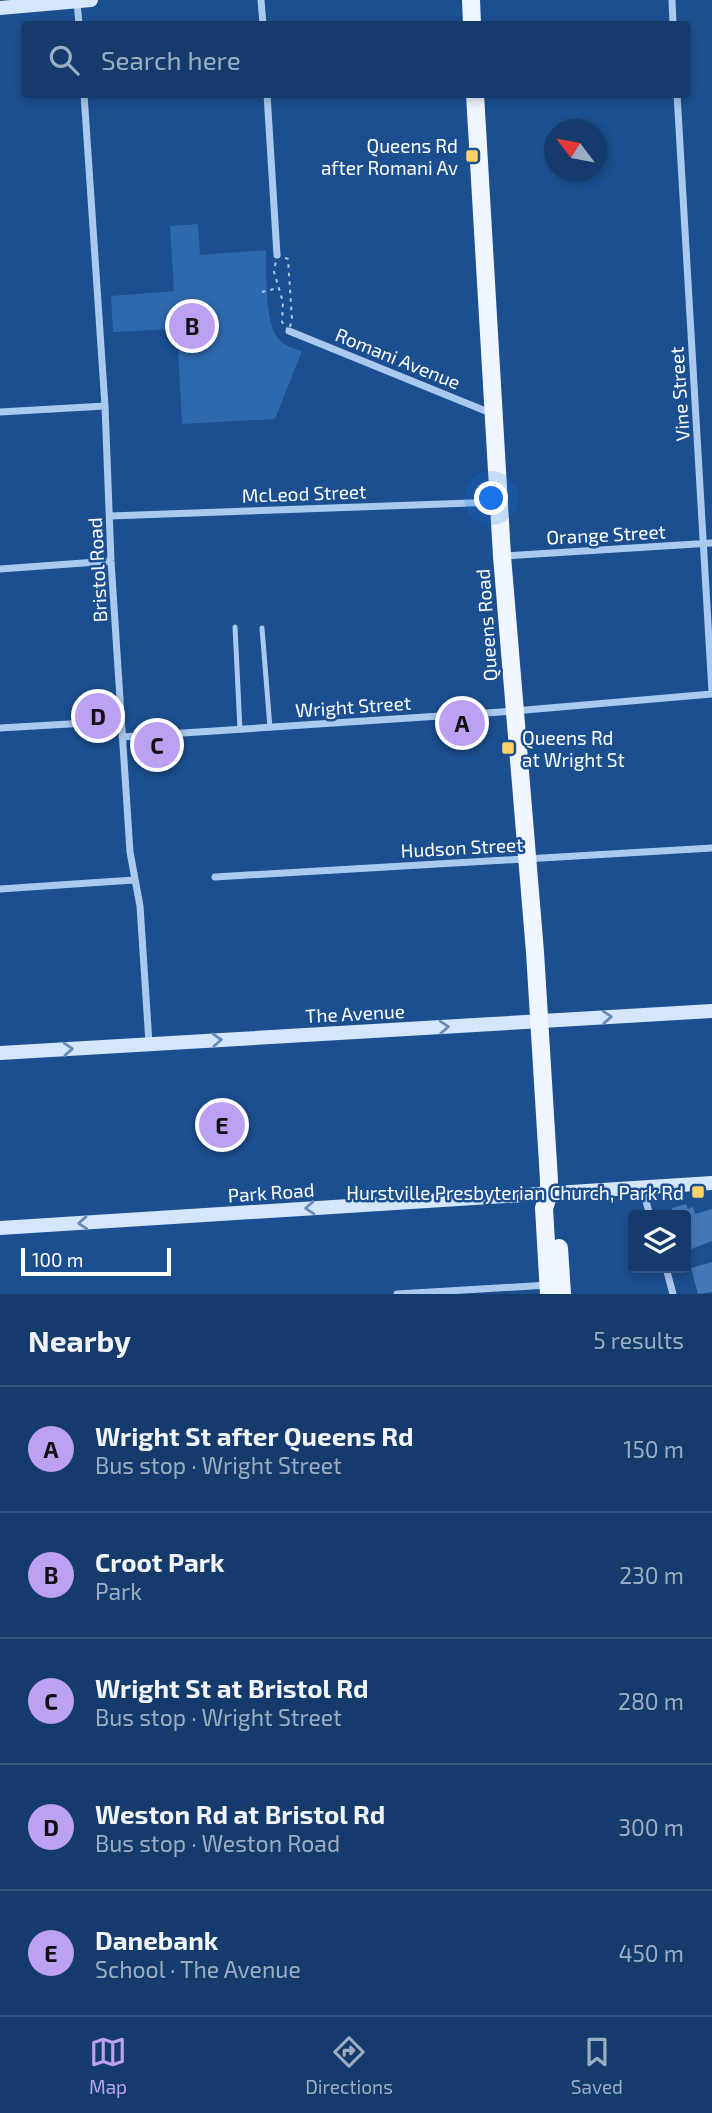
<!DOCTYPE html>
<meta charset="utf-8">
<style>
:root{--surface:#143b6b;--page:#214673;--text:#f1f3f6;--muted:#9dadc1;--line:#33557e;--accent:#bca0f2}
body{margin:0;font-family:"Exo 2",sans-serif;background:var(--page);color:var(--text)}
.controls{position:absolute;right:21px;bottom:21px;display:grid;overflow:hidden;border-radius:7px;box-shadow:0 4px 10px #0003}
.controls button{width:63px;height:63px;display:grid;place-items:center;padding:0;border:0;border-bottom:2px solid var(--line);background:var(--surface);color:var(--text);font:35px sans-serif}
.compass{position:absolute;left:544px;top:119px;width:63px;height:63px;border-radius:50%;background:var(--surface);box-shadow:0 4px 10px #0003;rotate:302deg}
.scale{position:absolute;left:21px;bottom:18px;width:150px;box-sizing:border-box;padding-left:7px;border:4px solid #fff;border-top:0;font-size:19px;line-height:24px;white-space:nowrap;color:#fff;-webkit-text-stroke:5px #1b4f8f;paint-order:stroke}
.you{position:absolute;left:492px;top:499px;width:24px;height:24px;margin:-18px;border:5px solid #fff;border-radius:50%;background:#1a73e8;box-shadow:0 0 0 10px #1a73e833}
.badge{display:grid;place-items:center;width:46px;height:46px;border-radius:50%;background:var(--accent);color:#111;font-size:23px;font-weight:700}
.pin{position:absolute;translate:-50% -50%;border:4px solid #fff;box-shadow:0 2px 7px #0006}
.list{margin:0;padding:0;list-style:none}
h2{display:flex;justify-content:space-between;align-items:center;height:91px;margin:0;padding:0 28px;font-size:30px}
h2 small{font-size:23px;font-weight:400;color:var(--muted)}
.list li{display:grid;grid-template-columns:46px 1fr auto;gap:21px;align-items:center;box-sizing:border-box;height:126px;padding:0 28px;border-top:2px solid var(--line)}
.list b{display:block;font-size:26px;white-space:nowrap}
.list p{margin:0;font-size:23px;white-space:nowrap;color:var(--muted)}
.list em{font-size:23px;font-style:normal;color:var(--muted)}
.icon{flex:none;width:38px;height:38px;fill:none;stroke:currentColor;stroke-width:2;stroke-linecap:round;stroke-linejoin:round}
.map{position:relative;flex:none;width:712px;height:1294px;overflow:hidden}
.search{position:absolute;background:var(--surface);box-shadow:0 4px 10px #0003;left:21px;right:21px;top:21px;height:77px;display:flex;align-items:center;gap:18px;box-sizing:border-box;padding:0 24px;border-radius:7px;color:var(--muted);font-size:26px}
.sheet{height:721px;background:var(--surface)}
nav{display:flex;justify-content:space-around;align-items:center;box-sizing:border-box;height:98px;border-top:2px solid var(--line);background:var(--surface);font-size:19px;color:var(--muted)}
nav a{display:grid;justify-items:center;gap:4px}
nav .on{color:var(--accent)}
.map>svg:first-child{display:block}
</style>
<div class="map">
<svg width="712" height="1294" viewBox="0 0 712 1294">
<rect width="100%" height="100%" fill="#1b4f8f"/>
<path fill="#2e69ad" d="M198,224L200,255L266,250C267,272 264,321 278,338C284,346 293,348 302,351L275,419L182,424L177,329L113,332L111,296L174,291L170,226Z"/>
<path fill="#4478b7" d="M686,1204L688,1209L693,1207L695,1214L712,1209V1241L686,1251V1215H674L672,1208Z
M712,1262V1292L698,1294L691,1268Z"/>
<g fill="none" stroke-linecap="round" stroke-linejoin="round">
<path stroke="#a9c9ee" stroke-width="2" stroke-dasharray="3.5 5" stroke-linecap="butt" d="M277,255L288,259L292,319L289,331L282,322L283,302L274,272Z
M262,292L278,288"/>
<path stroke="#a9c9ee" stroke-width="5" d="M235,627L240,730
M262,628L270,728"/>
<path stroke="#a9c9ee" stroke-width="7" d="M261,0L263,24
M672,0L673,24
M77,2L79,24
M84,94L105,406L111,561L130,852L140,906L149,1043
M267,94L277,255
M677,94L712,692
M289,331L493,414
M0,412L105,406
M110,516L498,502
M503,556L712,543
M0,569L111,561
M0,728L121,721
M122,737L501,712L712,694
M215,877L712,848
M0,889L134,880
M642,1188L650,1215
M666,1268L673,1294
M397,1294L548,1285"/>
<path stroke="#d6e6fa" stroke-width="14" d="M0,8L91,0
M0,1053L712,1011
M0,1228L712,1183"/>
<path stroke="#f0f6ff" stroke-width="18" d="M471,0L472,24
M475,94L502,556L535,952L549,1180V1194L544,1208L549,1294
M559,1248L562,1294"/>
</g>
<defs><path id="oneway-chevron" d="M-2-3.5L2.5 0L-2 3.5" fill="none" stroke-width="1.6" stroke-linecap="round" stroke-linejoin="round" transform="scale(1.75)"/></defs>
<g stroke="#668bba">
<use href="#oneway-chevron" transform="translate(607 1017) rotate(-4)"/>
<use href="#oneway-chevron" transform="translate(444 1027) rotate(-3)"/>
<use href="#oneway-chevron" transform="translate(217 1040) rotate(-3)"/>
<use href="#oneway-chevron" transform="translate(68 1049) rotate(-4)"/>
<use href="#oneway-chevron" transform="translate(310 1208) rotate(176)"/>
<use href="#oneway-chevron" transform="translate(83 1223) rotate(176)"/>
</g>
<g fill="#ffd166" stroke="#1b4f8f" stroke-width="2.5">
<rect x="465" y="149" width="14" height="14" rx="3.5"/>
<rect x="501" y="741" width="14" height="14" rx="3.5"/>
<rect x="691" y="1185" width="14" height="14" rx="3.5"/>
</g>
<g text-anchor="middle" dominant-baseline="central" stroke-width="5" stroke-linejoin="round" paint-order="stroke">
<g font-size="19" fill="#fff" stroke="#1b4f8f" text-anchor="end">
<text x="458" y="145">Queens Rd<tspan x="458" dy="22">after Romani Av</tspan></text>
<text x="522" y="737" text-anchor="start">Queens Rd<tspan x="522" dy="22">at Wright St</tspan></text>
<text x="684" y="1192">Hurstville Presbyterian Church, Park Rd</text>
</g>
<g font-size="19" fill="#fff" stroke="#1b4f8f">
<text transform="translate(398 358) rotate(22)">Romani Avenue</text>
<text transform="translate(679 394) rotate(-94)">Vine Street</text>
<text transform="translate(304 493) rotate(-2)">McLeod Street</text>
<text transform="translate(606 534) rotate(-3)">Orange Street</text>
<text transform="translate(97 570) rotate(-93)">Bristol Road</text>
<text transform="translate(486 625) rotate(-94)">Queens Road</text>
<text transform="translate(353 706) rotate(-4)">Wright Street</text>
<text transform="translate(462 847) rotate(-3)">Hudson Street</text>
<text transform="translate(355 1013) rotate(-3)">The Avenue</text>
<text transform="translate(271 1192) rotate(-4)">Park Road</text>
</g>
</g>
</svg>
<div class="controls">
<button><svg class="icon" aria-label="layers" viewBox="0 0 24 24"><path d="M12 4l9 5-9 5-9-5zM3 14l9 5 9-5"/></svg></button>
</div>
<svg class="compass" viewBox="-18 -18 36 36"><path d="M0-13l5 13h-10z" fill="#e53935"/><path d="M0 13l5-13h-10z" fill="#9dadc1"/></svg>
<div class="scale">100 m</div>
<div class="you"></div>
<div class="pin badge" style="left:462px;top:723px">A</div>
<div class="pin badge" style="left:192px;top:326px">B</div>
<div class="pin badge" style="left:157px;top:745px">C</div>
<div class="pin badge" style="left:98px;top:716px">D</div>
<div class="pin badge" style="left:222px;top:1125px">E</div>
<div class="search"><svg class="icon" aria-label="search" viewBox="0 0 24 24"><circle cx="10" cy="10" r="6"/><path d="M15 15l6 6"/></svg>Search here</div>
</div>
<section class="sheet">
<h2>Nearby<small>5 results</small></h2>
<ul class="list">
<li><span class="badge">A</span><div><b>Wright St after Queens Rd</b><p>Bus stop · Wright Street</p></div><em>150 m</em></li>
<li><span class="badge">B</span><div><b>Croot Park</b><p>Park</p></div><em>230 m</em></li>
<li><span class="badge">C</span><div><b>Wright St at Bristol Rd</b><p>Bus stop · Wright Street</p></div><em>280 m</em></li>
<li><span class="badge">D</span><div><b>Weston Rd at Bristol Rd</b><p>Bus stop · Weston Road</p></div><em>300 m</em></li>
<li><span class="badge">E</span><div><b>Danebank</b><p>School · The Avenue</p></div><em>450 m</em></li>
</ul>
</section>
<nav>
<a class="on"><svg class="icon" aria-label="map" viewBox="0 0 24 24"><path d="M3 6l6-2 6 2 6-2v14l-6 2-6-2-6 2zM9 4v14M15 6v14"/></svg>Map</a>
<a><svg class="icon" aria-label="directions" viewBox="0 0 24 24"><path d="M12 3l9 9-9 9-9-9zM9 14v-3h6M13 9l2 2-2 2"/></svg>Directions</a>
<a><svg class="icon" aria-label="saved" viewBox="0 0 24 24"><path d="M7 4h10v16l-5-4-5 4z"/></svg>Saved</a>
</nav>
